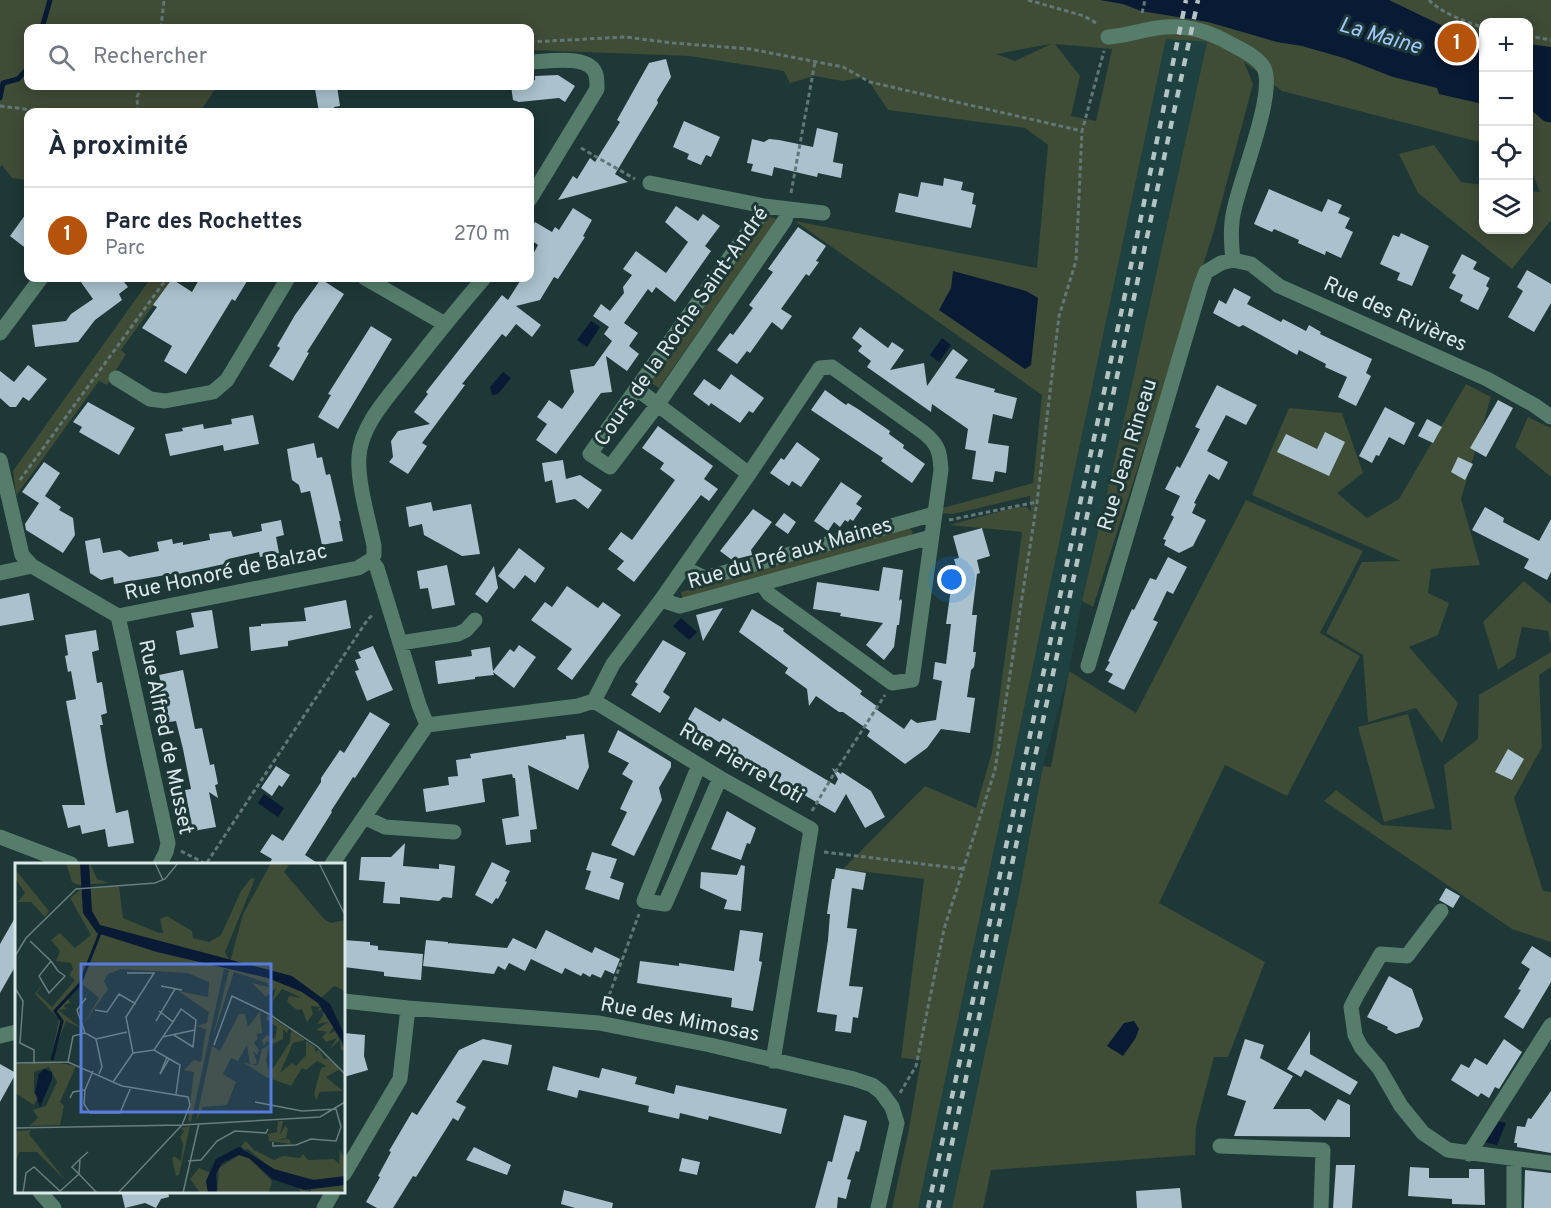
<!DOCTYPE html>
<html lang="fr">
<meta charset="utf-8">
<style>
:root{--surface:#fff;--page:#f2f2f3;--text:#1f2937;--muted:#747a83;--line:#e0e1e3;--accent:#b45309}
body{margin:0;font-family:Overpass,sans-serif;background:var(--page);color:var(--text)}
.controls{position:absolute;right:18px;top:18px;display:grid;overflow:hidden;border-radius:12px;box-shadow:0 3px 15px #0003}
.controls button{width:54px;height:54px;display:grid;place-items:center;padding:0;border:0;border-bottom:2px solid var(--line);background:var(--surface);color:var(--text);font:30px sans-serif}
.you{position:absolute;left:952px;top:580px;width:21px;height:21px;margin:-15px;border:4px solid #fff;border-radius:50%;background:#1a73e8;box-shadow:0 0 0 9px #1a73e833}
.badge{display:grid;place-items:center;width:39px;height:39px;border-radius:50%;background:var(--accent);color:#fff;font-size:20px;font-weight:700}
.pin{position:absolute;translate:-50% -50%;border:3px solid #fff;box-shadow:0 2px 6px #0006}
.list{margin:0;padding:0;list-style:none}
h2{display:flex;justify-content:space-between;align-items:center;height:78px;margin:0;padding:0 24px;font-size:26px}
h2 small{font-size:20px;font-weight:400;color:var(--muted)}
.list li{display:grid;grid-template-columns:39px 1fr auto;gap:18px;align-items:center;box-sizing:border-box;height:96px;padding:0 24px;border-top:2px solid var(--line)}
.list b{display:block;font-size:22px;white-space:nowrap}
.list p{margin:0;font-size:20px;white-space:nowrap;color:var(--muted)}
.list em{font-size:20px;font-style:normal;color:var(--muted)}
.icon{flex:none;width:33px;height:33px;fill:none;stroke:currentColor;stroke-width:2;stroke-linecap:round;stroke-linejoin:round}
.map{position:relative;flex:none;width:1551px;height:1208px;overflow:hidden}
.search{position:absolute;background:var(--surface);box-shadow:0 3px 15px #0003;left:24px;top:24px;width:510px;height:66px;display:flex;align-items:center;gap:15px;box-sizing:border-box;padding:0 21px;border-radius:12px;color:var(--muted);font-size:22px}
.panel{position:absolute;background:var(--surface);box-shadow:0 3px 15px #0003;left:24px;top:108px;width:510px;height:174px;border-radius:12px}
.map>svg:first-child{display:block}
</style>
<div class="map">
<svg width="1551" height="1208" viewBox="0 0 1551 1208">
<rect width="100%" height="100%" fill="#1e3737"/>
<path fill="#1e4241" d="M1166,39L1207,42L1128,402L1082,601L1069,671L1043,766L1019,893L952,1208H918Z"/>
<path fill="#3f4c36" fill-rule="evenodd" d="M0,0H1551V220L1512,269L1418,193L1399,154L1434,145L1461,182L1483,185L1484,230H1528L1529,191L1540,192L1529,165L1528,22H1484L1483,143L1282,91L1244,62L1253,84L1213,234L1093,607L1082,601L1128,402L1207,42L1166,39L918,1208H892L908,1134L921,1060L901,1058L924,879L843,869L925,786L976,808L992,752L1022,532L949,525L1017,507H1027L1031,512L1030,496L953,514L943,513V508L1033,483L1042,395L795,221L1037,268L1048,145L1025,128L888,110L866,77L843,81L814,76L790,83L784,71L689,56L530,50V28H28V86H217L200,112H28V180L12,178L2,165L0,167ZM1051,44L1015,61L996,54ZM1055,44L1112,49L1096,121L1071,116L1080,76Z
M767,216L777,219L659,388L650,382Z
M144,278H173L121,350L126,354L107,385L99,381L16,496L13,471L148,282Z
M1466,384L1491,397L1461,499L1480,565L1431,569L1428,593L1449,603L1438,635L1409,647L1458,703L1442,743L1416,708L1368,722L1363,655L1326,633L1362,562L1401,561L1252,495L1289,408L1342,413L1363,473L1337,493L1367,518L1399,499Z
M1528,417L1551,428V477L1515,447Z
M1246,500L1363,551L1320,633L1360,656L1287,796L1225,765L1159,903L1265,962L1228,1057H1214L1196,1126L1195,1155L991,1170L983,1208H952L1019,893L1043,766L1051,767L1069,671L1136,713Z
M909,528L913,532L910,537L683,600L681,592Z
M1524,581L1551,604V646L1548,631L1522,627L1515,658L1498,670L1483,622Z
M1551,652V667L1539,675L1542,747L1514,798L1543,891L1551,892V942L1512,929L1324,801L1336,790L1382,825L1452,830L1444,765L1478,739L1479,695Z
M1408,714L1435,808L1384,822L1358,727Z"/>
<path fill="#081a34" d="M1100,0H1389L1447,28L1483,37V104L1439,94L1437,88L1393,77L1344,58L1302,46L1277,42L1208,22L1141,11L1123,4Z
M1528,44L1551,47V122C1541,124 1538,112 1529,110Z
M953,271L1026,291L1038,298L1031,365L1025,369L939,310L951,288Z
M591,321L600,327L587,347L577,340Z
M942,338L951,345L939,362L930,355Z
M503,372L511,378L498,394L492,395L490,387Z
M681,618L697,632L689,640L673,626Z
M264,794L284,808L278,817L258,803Z
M1134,1021L1139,1029L1135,1039L1123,1056L1107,1046L1124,1023Z
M1497,1121L1506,1123L1497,1145L1484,1142Z"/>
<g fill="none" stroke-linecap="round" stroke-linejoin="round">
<path stroke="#081a34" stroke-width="5" d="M42,28L50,0
M0,98L3,83L18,79L28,68"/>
</g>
<path fill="#a9c2cd" d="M666,59L671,77L657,100L658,103L615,174L628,182L558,200L573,176L577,179L590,158L595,162L620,122L617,120L649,63Z
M558,75L575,86L565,102L559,98L519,102L513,100L511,86H530V81L535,80V76Z
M320,86H337L340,106L334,107L335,112H319L315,89L320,88Z
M684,121L720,137L711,157L706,155L701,165L687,159L689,154L673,147Z
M817,128L838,133L833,162L843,164L841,178L818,173L817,177L774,167L772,176L751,171L753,164L747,163L752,139L764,142L769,139L779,140L813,147Z
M944,178L963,182L961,190L974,193L972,204L976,205L971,228L895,212L899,193L918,197L921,182L943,186Z
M1269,189L1322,212L1328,199L1342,205L1338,213L1350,218L1345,228L1353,232L1341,258L1326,251L1325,255L1298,243L1299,240L1274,229L1272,232L1254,224Z
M676,206L698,221L703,214L720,226L705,246L711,251L675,302L656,287L652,293L648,289L624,323L638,333L629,346L639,354L627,371L606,356L612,392L601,393L556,454L536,440L547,424L537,417L549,400L562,409L574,392L570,370L594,366L612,341L604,334L609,327L593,316L601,304L610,311L624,293L623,287L632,275L623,269L636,251L666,273L688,242L665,222Z
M573,208L592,220L583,236L585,237L558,279L554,277L540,300L516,306L541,325L532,337L516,324L506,337L502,334L462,384L465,385L422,443L427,446L408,474L389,462L393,457L391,441L398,431L430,424L414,412L428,394L426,392L502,295L508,300L522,278H530V260L538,245L530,239V230L535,222L552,232L555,227L559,230Z
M28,211V250L10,236Z
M798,227L826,246L816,261L819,262L809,276L806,274L781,309L792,316L782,330L772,322L750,353L747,351L737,364L717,350L730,333L733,335L753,308L749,305L773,272L768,269Z
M1401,233L1429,246L1412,286L1397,280L1400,273L1380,264L1393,235L1399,237Z
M1462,254L1477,262L1473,269L1490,278L1486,286L1489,288L1478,310L1460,301L1463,295L1449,288L1456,275L1452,273Z
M1527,270L1551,284V303L1534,332L1508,317L1523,291L1517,287Z
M78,278H121L128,287L119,294L122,300L95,320L78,342L35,347L32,325L66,321L71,314L93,299Z
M200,278H249L235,301L232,299L186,374L164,361L172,346L142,328L157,307L153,305L172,279L192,292Z
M321,279L344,294L307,352L309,353L293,381L269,366L280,348L277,346L295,315Z
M1234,288L1251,297L1247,304L1281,322L1283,319L1306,331L1309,325L1321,332L1320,334L1372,359L1366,373L1371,376L1356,406L1338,397L1347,377L1325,367L1326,364L1299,350L1297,355L1243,325L1239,327L1213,313L1219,300L1226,304Z
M371,326L392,339L338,429L318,417L331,395L328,394Z
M860,327L888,348L892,342L904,350L890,370L924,363L927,386L953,349L968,360L955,378L995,389L994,392L1017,398L1012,419L993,414L988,443L1009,446L1006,473L995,471L993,482L972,479L976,451L965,449L968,429L932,404L931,412L867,367L871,361L858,351L862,346L852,338Z
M28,365L47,379L29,401L23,397L16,407H10L0,398V371L14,382Z
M731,374L764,398L753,413L749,411L740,423L711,403L709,406L693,394L704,379L720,390Z
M1217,385L1257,405L1246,425L1226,415L1207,451L1228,462L1219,480L1209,474L1194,503L1196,504L1192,513L1206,520L1193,546L1179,553L1164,545L1166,540L1163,539L1174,517L1171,515L1180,496L1165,489L1177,466L1180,468L1200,429L1195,427Z
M825,390L846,405L848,403L858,409L890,431L889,434L904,445L903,448L925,464L912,483L881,461L883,458L811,410Z
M1498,400L1513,408L1486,457L1470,448Z
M88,402L135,428L119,455L79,432L82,427L73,422Z
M1385,407L1415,423L1404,445L1389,437L1379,456L1376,455L1372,463L1359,456Z
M253,415L259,444L224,451L223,445L170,456L165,434L183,431L182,428L203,424L204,429L232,424L231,419Z
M1427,419L1442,427L1433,443L1418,436Z
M658,426L713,466L704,479L718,489L709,501L701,495L634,582L617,569L624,561L608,549L621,532L632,540L675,480L660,469L664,463L642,448Z
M1325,432L1345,442L1329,476L1277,452L1286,434L1317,449Z
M797,442L820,459L801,487L792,481L789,486L770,473L781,458L784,460Z
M314,443L317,458L322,457L326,475L330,474L341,521H339L343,541L322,545L310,491L301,493L299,485L292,480L287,449Z
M1458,457L1473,464L1465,480L1451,472Z
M563,460L566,479L580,475L602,490L588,509L575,499L556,503L552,480L545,482L542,463Z
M44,462L60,473L45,496L61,507L59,510L73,518L75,535L63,553L26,530L25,524L39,503L22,492Z
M841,482L862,496L856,504L862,508L853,521L850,519L848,522L845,520L840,527L834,522L828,531L814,521Z
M431,502L433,511L471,504L480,554L462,556L424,535L422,524L409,527L406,507Z
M1485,507L1504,518L1503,522L1539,541L1551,519V572L1547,580L1524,568L1529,559L1472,530Z
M753,509L772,522L751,550L752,555L732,560L720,551Z
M784,513L796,522L788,534L775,525Z
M281,520L284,535L276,537L279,553L260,557L259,552L228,559L229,563L178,574L177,573L114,584L113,577L101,580L90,573L85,541L100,538L103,553L120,550L129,557L159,551L157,542L172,539L173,544L183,542V545L210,540L209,534L231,531L233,537L262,531L261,524Z
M982,528L990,556L977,560L980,573L977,574L972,615H977L973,652H976L974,667L971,670L967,697L975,698L970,733L941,729L927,748L905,764L867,736L870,731L843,712H839L816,696L809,706L807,689L785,673L788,668L739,632L752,609L784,629L783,631L862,691L860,694L878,707L876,709L904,729L911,719L917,723L936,720L942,681L933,679L935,662L946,664L951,624H946L951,588L962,589L954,559L959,558L953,536Z
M519,548L545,568L535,583L525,575L514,589L498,576Z
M1168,557L1187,567L1173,594L1167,591L1153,620L1158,622L1124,690L1108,682L1113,674L1105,670L1110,662L1108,661L1132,609L1134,610L1150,578L1156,580Z
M447,565L455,605L432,609L428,588L420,589L417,571Z
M494,566L498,588L487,603L475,594Z
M883,567L903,570L899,601L901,599L902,601L899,625H897L894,647L884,660L866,645L883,623L840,616L841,613L813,609L817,582L879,591Z
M567,586L598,608L603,602L621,615L572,680L557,669L572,649L531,620L545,602L552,607Z
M29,593L34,620L0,626V599Z
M346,600L351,628L288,641V646L251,651L249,627L261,626V624L306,621L304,608Z
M723,608L703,641L696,615Z
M212,610L218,648L180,655L176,631L194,627L191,613Z
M96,630L99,650L92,652L97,683L102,682L107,713L101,715L103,725H100L107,766L116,813L128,810L134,843L108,847L105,829L82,834L80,825L68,828L62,805H85L66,701L76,699L71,671L68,672L65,656L68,655L65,635Z
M663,640L686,653L663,692L670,697L660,713L631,695L638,684L635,682Z
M519,645L536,657L514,688L493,672L494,675L475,677V679L438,684L435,661L472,656L471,650L490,647L493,671L510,649L514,652Z
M373,646L393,690L367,701L355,671L359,670L355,660L361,658L358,652Z
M183,670L195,729L202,728L210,765L214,764L218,784L215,785L218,798L209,792L216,827L193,831L185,790L191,789L183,749L176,721L169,722L165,706L163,707L158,684L161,683L159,675Z
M695,707L720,722L723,718L835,785L838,779L832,768L841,774L842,772L871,791L885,817L865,828L846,794L835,813L782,782L781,784L756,770L760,769L740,757L741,755L712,738L710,742L684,726Z
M370,712L390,724L355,778L353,777L331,811L332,812L305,855L319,864H269L272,859L260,852L272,834L283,841L321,782V778L340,750L344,753Z
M618,730L671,762V767L659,788L662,800L634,856L611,845L627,812L620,809L633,781L622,774L629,763L608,752Z
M584,734L589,767L578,790L528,765L537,829L530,830L531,842L506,845L502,819L519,816L515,778H513L512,774L482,779L485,802L426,812L423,789L449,785L448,777L458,776L456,760L471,758L470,754L566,739V736Z
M1508,749L1524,759L1512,780L1495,772Z
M276,766L290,775L282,787L279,785L272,796L261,788Z
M727,811L756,828L750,844L747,843L741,860L711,849Z
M405,843L403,866L439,869V864L455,866L452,898L443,897L439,901L400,897V904L383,903L385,882L359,880L361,857H391Z
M592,852L617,859L610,878L624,883L619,900L585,889L591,871L586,870Z
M492,862L510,871L505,881L507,882L498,899L496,898L492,904L475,895Z
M741,865L745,866L741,911L724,909L727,900L700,888L701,872L737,875Z
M836,868L866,873L863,890L852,888L847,928L857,929L849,986L863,987L858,1018L853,1017L851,1033L835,1031L837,1015L817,1012L828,940L830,914H827L832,879H834Z
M1446,888L1460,896L1453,908L1439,900Z
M16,916V965L0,993V944Z
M546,930L592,953L595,947L620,959L614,974L605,970L601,978L592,974L590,977L583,973L581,976L565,968L562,974L531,959Z
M740,930L763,933L759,961L762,962L753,1011L731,1007L732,998L637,983L640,961L679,966V963L734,971Z
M513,938L536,949L525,971L509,963L505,970L498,966L494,974L423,966L426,940L448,942V944L449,943L507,948Z
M344,940L370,942V945L378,946V950L423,954L421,980L384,976V972L344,967Z
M1532,946L1551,958V982L1523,1029L1504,1017L1521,990L1518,989L1530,969L1521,963Z
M1389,976L1412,989L1423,1019L1419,1027L1396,1034L1387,1029L1388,1027L1367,1017Z
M1310,1031V1054L1358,1082L1350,1095L1305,1070L1301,1077L1287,1069Z
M344,1033L365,1035L364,1056L368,1070L344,1077Z
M483,1039L512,1045L508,1065L483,1060L456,1102L466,1107L458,1121L453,1118L416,1177L413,1176L393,1208H377L366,1202L380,1177L378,1176L391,1152L389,1151L412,1112L417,1115L459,1050Z
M1245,1039L1264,1045L1260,1058L1293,1076L1273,1109H1310L1325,1121L1338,1099L1350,1105V1137L1234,1136L1246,1101L1227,1095Z
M1504,1039L1522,1052L1499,1089L1495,1087L1489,1098L1481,1093L1478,1097L1451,1080L1461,1064L1469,1068L1475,1058L1487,1065Z
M0,1064L16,1073L0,1102Z
M553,1066L599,1078L602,1068L637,1077L635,1084L674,1094L676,1085L787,1109L781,1134L709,1116L708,1120L680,1113L679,1119L648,1112L649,1106L579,1090L577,1098L547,1090Z
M1551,1091V1153L1517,1147V1143H1514L1517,1126L1525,1127L1528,1118L1531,1119Z
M844,1115L867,1121L859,1152L856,1151L847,1179L851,1180L846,1199L838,1197L837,1208H815L828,1161L832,1162Z
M474,1147L511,1165L507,1175L466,1160Z
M682,1158L700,1162L697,1175L679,1171Z
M1336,1165H1355L1352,1208H1333Z
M1410,1167L1429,1168V1178H1469V1169H1484L1485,1205L1452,1204V1199L1408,1196Z
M1525,1170L1551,1173V1208H1524Z
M1180,1188L1182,1208H1137L1136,1191Z
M564,1190L613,1203L612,1208H575L561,1204Z
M121,1191H168L169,1197L161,1199L156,1208L145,1203L125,1208Z"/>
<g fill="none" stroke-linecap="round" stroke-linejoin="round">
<path stroke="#627777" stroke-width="3" stroke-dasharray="4.5 3" stroke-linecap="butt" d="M1028,0L1084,16L1098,24
M1429,0C1439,11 1468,24 1484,27
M1142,13L1145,0
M161,28L164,0
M1528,36L1551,40
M530,42L625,37L673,43L750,49L843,67L870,82L1082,131L1104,51
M0,106L25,109L39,112
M138,112L137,97L142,86
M581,148L635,179
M791,193L815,62
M20,480L167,278
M949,520L1037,502
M812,811L832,777L885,695
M181,851L206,864L368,619L374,614
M824,852L964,869
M604,1009L639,914
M900,1093L916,1066L944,929L995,770L1037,502L1059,316L1076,261L1082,131"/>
<path stroke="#567d6b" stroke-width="15" d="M1108,37C1127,36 1146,28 1166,27C1189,25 1212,33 1231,44C1242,50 1258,57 1264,68C1276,94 1240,179 1234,210C1230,226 1231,243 1233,260
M530,62C547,62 590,53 596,75C597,79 597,85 597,89L530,199
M650,183L764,206L823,213
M764,206L760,215L590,454L610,467L658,404L785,220L788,209
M365,278L445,324
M0,333L41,278
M116,378L150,399L165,401L213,392L227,380L288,278
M0,460L22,555L32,566L118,616L358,568L371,560
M749,474L820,368L832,367L923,432C938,444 940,451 941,470L912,680L892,683L769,594L762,584
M371,560L374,555V546C369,521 357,482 359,456C361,424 390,395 409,370C433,339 458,308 484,278
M371,560L377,568L419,705L427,725
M684,568L705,578L934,514
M0,573L32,566
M661,600L680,606L931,537
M118,616L168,843L166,852L160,864
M400,643L458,634L466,630L475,620
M1088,666L1201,285L1206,272L1221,263L1233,260L1251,264L1279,286L1487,379L1534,405L1551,417
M594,701L613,664L661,600L749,474L637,389
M427,725L578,706L594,701L720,778L811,829L773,1061
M699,765L644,901L665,904L720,778
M364,817L385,827L454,832
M0,837L71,864
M332,864L427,725
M1441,911L1407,956L1381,954L1357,995L1351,1007L1355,1035L1361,1047L1379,1068L1401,1106L1423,1133L1448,1150L1551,1163
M344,1001L408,1008L599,1023L710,1045L854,1079L872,1085L881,1092L892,1107L897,1123L878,1208
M0,1036L16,1032
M1220,1146L1323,1150L1321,1208
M1469,1154L1551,1025
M1514,1159V1208
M344,1174L400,1079L408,1008
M40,1192L54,1208
M324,1208L333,1192"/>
<path stroke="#b4c4c4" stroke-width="4.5" stroke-dasharray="8 8" stroke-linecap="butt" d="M928,1208L1123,304L1186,0
M938,1208L1198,0"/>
</g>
<g text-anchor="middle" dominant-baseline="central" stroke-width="6" stroke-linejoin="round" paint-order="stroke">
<g font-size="21" fill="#dae8e8" stroke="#1e3737">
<text transform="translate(1395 315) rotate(24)">Rue des Rivières</text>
<text transform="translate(682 327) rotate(-55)">Cours de la Roche Saint-André</text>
<text transform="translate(1128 455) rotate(-73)">Rue Jean Rineau</text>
<text transform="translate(790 554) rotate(-16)">Rue du Pré aux Maines</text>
<text transform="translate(226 573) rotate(-12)">Rue Honoré de Balzac</text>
<text transform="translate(165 737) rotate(78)">Rue Alfred de Musset</text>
<text transform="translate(741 764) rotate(30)">Rue Pierre Loti</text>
<text transform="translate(680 1020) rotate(11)">Rue des Mimosas</text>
</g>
<g font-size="22" font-style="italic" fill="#a2c8fe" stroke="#1e3737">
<text transform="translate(1380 37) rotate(16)">La Maine</text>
</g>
</g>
<g transform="translate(15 863)">
<rect width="330" height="330" fill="#1e3737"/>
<path d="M51,0H75L82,16L94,20L63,22L57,19ZM256,0L274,2L269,9L309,56L316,60L330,57V128L319,123L304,137L319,163L314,171L320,168L330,187H326L325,177L315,186L322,175L311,179L307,174L312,169L301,167L313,159L302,161L308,153V146L302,148L305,144L296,143L298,151L292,159L287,146L282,147L272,139L274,133L287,135L267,126L257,139L261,125L251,134L237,120L254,124L252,120L219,109L198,174L214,107L209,106L176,259L173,258L179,209L169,207L179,197L186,199L191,166L181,163L192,160L194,149L163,128L193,134L194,119L172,110L106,106L93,111L89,118L93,126L68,162L84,135L70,123L66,121L53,135L55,140L49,142L51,146L43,147L66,165L51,158L36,197L44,156L20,131L28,120L22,130L37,144L60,117L54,112L58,106L56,100L41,98L45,88L36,77L45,70L60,85L76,72L55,35L65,27L104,23L108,55L144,70H148L145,56L152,53L177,68L178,75L194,79L206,72L226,28L236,15L240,16L210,89L215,99L228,51ZM0,6L34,48L30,54L16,39H3L10,30L0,15ZM245,148L247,170L241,171L243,175L239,180L244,187L242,192L238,188L242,200L237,202H243L247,186L256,181L252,178L249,183L247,177L252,172L260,176L262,164L251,156L253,152L274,166L272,170L268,166V176L254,183L251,198L255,210L275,179L276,167L290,177L278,180L265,210L277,200L281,203L291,192V178L300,184V189L304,187L309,196L312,195L325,206L311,214L328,228L305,229L301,237L299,231L306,205L312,203L302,198L291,207L287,205L276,223L251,214L228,199L235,201L232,182L223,198L216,195L208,211L221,219L212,242L188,244L181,258L197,183L205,188L224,151H230L233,164ZM40,199L61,203L45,239L49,243L45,262L14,263L23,255L18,247L31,243L42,219L34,204L19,209V230L23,234L19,242L0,230V201ZM263,258H268L265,272L270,263L273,266L271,275L263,277L274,276L276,281L254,278L253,271L262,269ZM175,263L164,312L161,313L157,296L159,293L166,298L168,280L165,274L169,268L166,265ZM16,267L14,271L51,318L22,289H4L0,300V268ZM231,278L239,287L259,297L268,293L285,295L288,291L293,297L319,296L324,301L325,287L330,296V315L309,319L258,307L233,286L229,287L226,283ZM224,292L235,296L257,318L254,330H202L204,305ZM184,305L196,310L195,330H185L175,316ZM330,321V327L319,330H296V326L287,330L281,323L295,325Z" fill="#3f4c36"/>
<path d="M65,0H74L77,48L85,62L277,113L315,141L330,173V183L303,140L287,129L253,115L142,89L82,70L68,50ZM29,206L37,209V216L25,244L20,229L24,211ZM224,284L259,306L298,317L330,313V322L289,327L257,316L234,295L224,292L207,300L201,311L202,330H193L191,318L201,296Z" fill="#081a34"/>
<path fill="none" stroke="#081a34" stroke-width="3" d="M37,197L47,158L40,148L65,121L85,70"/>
<path fill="none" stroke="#697e7e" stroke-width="1.5" d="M140,0L148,17M304,0L330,52M15,78L36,98L43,108L50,113L34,130L24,113L36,98M0,93L11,75L61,26L140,20L150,16L163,0M112,110H139L111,154L118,190M146,123L167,127M0,125L8,138L5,180L19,187V201M71,135L62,147L70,170L81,176L112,169M80,147L92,149L104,131L121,141M141,158L160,126M158,159L166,146L181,157L178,184L159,172M147,174L180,167M81,176L87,204L84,211M199,182L217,133L254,151L303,184L330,211M139,187L158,159L144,148M118,190L139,187L165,202L161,231M152,194L145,211L154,196M53,199L58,173L70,170M0,200L53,199L107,223L173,234L175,242L167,262M78,208L70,227L69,241L75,250H105L116,224M98,219L118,190M55,235L58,229L70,227M240,239L287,248L321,246L326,264L321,278L296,276L281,282L258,283V279M0,265L167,262L305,254L330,239M65,296L64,311L57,304L65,296L73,289M173,298L186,297L202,278L220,268L251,270L253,266M8,330L11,310L19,304L47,330M43,330L64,311L82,330M103,330L167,262M168,330L184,260"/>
<path fill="#567cdd" fill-opacity="0.15" stroke="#567cdd" stroke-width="3" d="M66,101H256V249H66Z"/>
<rect width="330" height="330" fill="none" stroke="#dae8e8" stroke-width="3"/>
</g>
</svg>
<div class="controls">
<button>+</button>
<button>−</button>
<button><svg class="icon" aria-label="locate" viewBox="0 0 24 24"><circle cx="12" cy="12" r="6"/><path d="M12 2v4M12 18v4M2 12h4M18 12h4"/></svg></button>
<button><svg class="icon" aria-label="layers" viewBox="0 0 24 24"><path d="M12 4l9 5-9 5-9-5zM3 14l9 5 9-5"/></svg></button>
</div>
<div class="you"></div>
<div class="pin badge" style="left:1457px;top:43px">1</div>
<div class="search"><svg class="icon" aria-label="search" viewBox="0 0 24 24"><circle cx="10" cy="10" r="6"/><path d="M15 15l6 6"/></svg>Rechercher</div>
<section class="panel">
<h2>À proximité<small></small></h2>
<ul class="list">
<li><span class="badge">1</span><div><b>Parc des Rochettes</b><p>Parc</p></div><em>270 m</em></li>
</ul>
</section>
</div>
